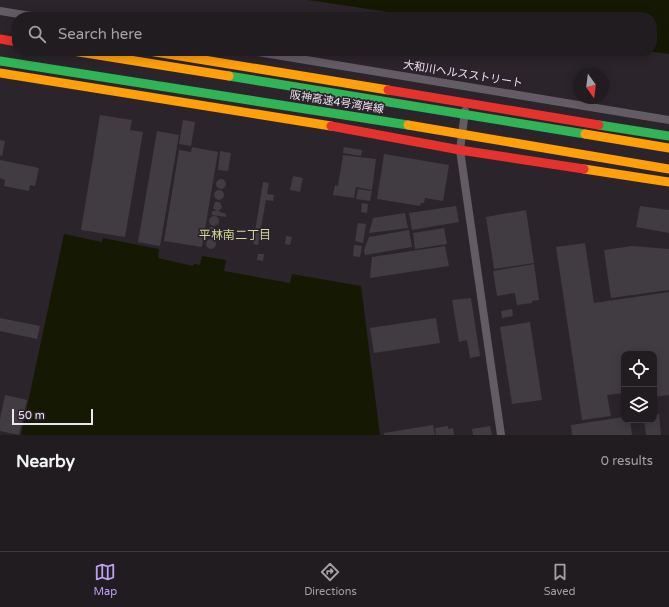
<!DOCTYPE html>
<meta charset="utf-8">
<style>
:root{--surface:#201c20;--page:#2d292d;--text:#f1f3f6;--muted:#a2a1a5;--line:#3d3a3e;--accent:#bca0f2}
body{margin:0;font-family:"Varela Round","Noto Sans JP",sans-serif;background:var(--page);color:var(--text)}
.controls{position:absolute;right:12px;bottom:12px;display:grid;overflow:hidden;border-radius:8px;box-shadow:0 2px 10px #0003}
.controls button{width:36px;height:36px;display:grid;place-items:center;padding:0;border:0;border-bottom:1px solid var(--line);background:var(--surface);color:var(--text);font:20px sans-serif}
.compass{position:absolute;left:573px;top:68px;width:36px;height:36px;border-radius:50%;background:var(--surface);box-shadow:0 2px 10px #0003;rotate:166deg}
.scale{position:absolute;left:12px;bottom:10px;width:81px;box-sizing:border-box;padding-left:4px;border:2px solid #ede5ee;border-top:0;font-size:11px;line-height:14px;white-space:nowrap;color:#ede5ee;-webkit-text-stroke:3px #2d222e;paint-order:stroke}
.list{margin:0;padding:0;list-style:none}
h2{display:flex;justify-content:space-between;align-items:center;height:52px;margin:0;padding:0 16px;font-size:17px}
h2 small{font-size:13px;font-weight:400;color:var(--muted)}
.icon{flex:none;width:22px;height:22px;fill:none;stroke:currentColor;stroke-width:2;stroke-linecap:round;stroke-linejoin:round}
.map{position:relative;flex:none;width:669px;height:435px;overflow:hidden}
.search{position:absolute;background:var(--surface);box-shadow:0 2px 10px #0003;left:12px;right:12px;top:12px;height:44px;display:flex;align-items:center;gap:10px;box-sizing:border-box;padding:0 14px;border-radius:16px;color:var(--muted);font-size:15px}
.sheet{height:116px;background:var(--surface)}
nav{display:flex;justify-content:space-around;align-items:center;box-sizing:border-box;height:56px;border-top:1px solid var(--line);background:var(--surface);font-size:11px;color:var(--muted)}
nav a{display:grid;justify-items:center;gap:2px}
nav .on{color:var(--accent)}
.map>svg:first-child{display:block}
</style>
<div class="map">
<svg width="669" height="435" viewBox="0 0 669 435">
<rect width="100%" height="100%" fill="#2b252b"/>
<path fill="#151904" d="M308,0H669V54L646,51H652V17H421Z
M64,234L102,242L103,238L159,249L158,258L193,266L194,264L200,265L202,256L226,260L224,271L290,283L292,274L361,286L380,435H21Z"/>
<path fill="#413c41" d="M100,115L132,120L130,130L143,132L125,237L81,230Z
M183,120L195,122L191,146L179,144Z
M157,131L179,135L160,246L138,242Z
M0,140L5,141L2,156L0,155Z
M192,147L218,152L202,247L164,241L179,150L191,152Z
M344,147L362,150L361,156L343,153Z
M220,151L231,153L228,171L218,170Z
M384,154L449,165L443,201L425,198L424,203H421L420,206L377,199Z
M343,155L376,159L372,190L356,187L354,198L333,195L335,185L338,186Z
M0,160L39,168L35,186L30,185L29,191L4,186L5,180L0,178Z
M293,176L303,178L300,192L290,190Z
M216 184a5 5 0 1 1 10 0a5 5 0 1 1-10 0Z
M263,182L269,183L267,194L274,195L273,201L266,200L258,245L253,244Z
M358,189L372,191L370,201L356,199Z
M214 195a5 5 0 1 1 10 0a5 5 0 1 1-10 0Z
M215,202H219L221,204L222,208L218,211L226,214V217L212,215V211H217L213,208Z
M362,203L368,204L367,213L361,212Z
M456,206L459,222L412,230L409,213Z
M640,206L669,210V233L636,227Z
M526,210L534,263L494,269L486,217Z
M405,213L408,228L369,233L373,218Z
M209 221a5 5 0 1 1 10 0a5 5 0 1 1-10 0Z
M358,223L366,224L363,243L355,241Z
M207 232a5 5 0 1 1 10 0a5 5 0 1 1-10 0Z
M444,228L447,244L415,249L413,233Z
M409,230L412,247L365,255L364,250L369,237Z
M286,236L292,237L290,245L285,244Z
M206 244a5 5 0 1 1 10 0a5 5 0 1 1-10 0Z
M585,243L594,303L669,292V395L654,397V354H624V393L607,395L611,416L582,420L556,247Z
M354,245L362,246L360,257L353,256Z
M445,246L449,266L370,278L372,257Z
M632,246L669,249V290L611,298L604,250Z
M258,254H264L263,261L257,260Z
M534,264L539,300L532,301V303L517,305L515,293L497,296L493,271Z
M471,298L480,356L470,358L467,340L459,342L452,300Z
M512,309L513,316L502,318L501,311Z
M0,318L40,326L37,339L0,331Z
M436,318L440,343L374,353L370,328Z
M530,322L542,400L512,404L500,327Z
M5,395L27,400L19,435L0,431V419Z
M659,414L661,435H646L644,420H654V415Z
M624,417V420H630L632,435H572L571,425Z
M433,425L435,435H384V433Z
M448,426V429L453,428L454,435H436L435,428Z
M490,426L492,435H473L472,429Z"/>
<g fill="none" stroke-linecap="round" stroke-linejoin="round">
<path stroke="#645c64" stroke-width="8" d="M0,11L37,17
M252,51L669,120
M465,111L460,150L501,435"/>
<path stroke="#30b455" stroke-width="9" d="M599,125L669,136"/>
<path stroke="#ff9f0a" stroke-width="9" d="M149,51L388,90
M0,73L331,126
M584,169L669,182"/>
<path stroke="#e5322d" stroke-width="9" d="M0,39L17,42
M388,90L599,125
M331,126L460,150L584,169"/>
<path stroke="#30b455" stroke-width="9" d="M0,61L408,125
M229,76L585,134"/>
<path stroke="#ff9f0a" stroke-width="9" d="M73,51L229,76
M408,125L669,169
M585,134L669,148"/>
</g>
<g text-anchor="middle" dominant-baseline="central" stroke-width="3.5" stroke-linejoin="round" paint-order="stroke">
<g font-size="11" fill="#ede5ee" stroke="#2d222e">
<text transform="translate(463 74) rotate(9)">大和川ヘルスストリート</text>
<text transform="translate(337 102) rotate(9)">阪神高速4号湾岸線</text>
</g>
<g font-size="12" fill="#ccdd92" stroke="#2d222e">
<text x="235" y="235">平林南二丁目</text>
</g>
</g>
</svg>
<div class="controls">
<button><svg class="icon" aria-label="locate" viewBox="0 0 24 24"><circle cx="12" cy="12" r="6"/><path d="M12 2v4M12 18v4M2 12h4M18 12h4"/></svg></button>
<button><svg class="icon" aria-label="layers" viewBox="0 0 24 24"><path d="M12 4l9 5-9 5-9-5zM3 14l9 5 9-5"/></svg></button>
</div>
<svg class="compass" viewBox="-18 -18 36 36"><path d="M0-13l5 13h-10z" fill="#e53935"/><path d="M0 13l5-13h-10z" fill="#a2a1a5"/></svg>
<div class="scale">50 m</div>
<div class="search"><svg class="icon" aria-label="search" viewBox="0 0 24 24"><circle cx="10" cy="10" r="6"/><path d="M15 15l6 6"/></svg>Search here</div>
</div>
<section class="sheet">
<h2>Nearby<small>0 results</small></h2>
<ul class="list">
</ul>
</section>
<nav>
<a class="on"><svg class="icon" aria-label="map" viewBox="0 0 24 24"><path d="M3 6l6-2 6 2 6-2v14l-6 2-6-2-6 2zM9 4v14M15 6v14"/></svg>Map</a>
<a><svg class="icon" aria-label="directions" viewBox="0 0 24 24"><path d="M12 3l9 9-9 9-9-9zM9 14v-3h6M13 9l2 2-2 2"/></svg>Directions</a>
<a><svg class="icon" aria-label="saved" viewBox="0 0 24 24"><path d="M7 4h10v16l-5-4-5 4z"/></svg>Saved</a>
</nav>
